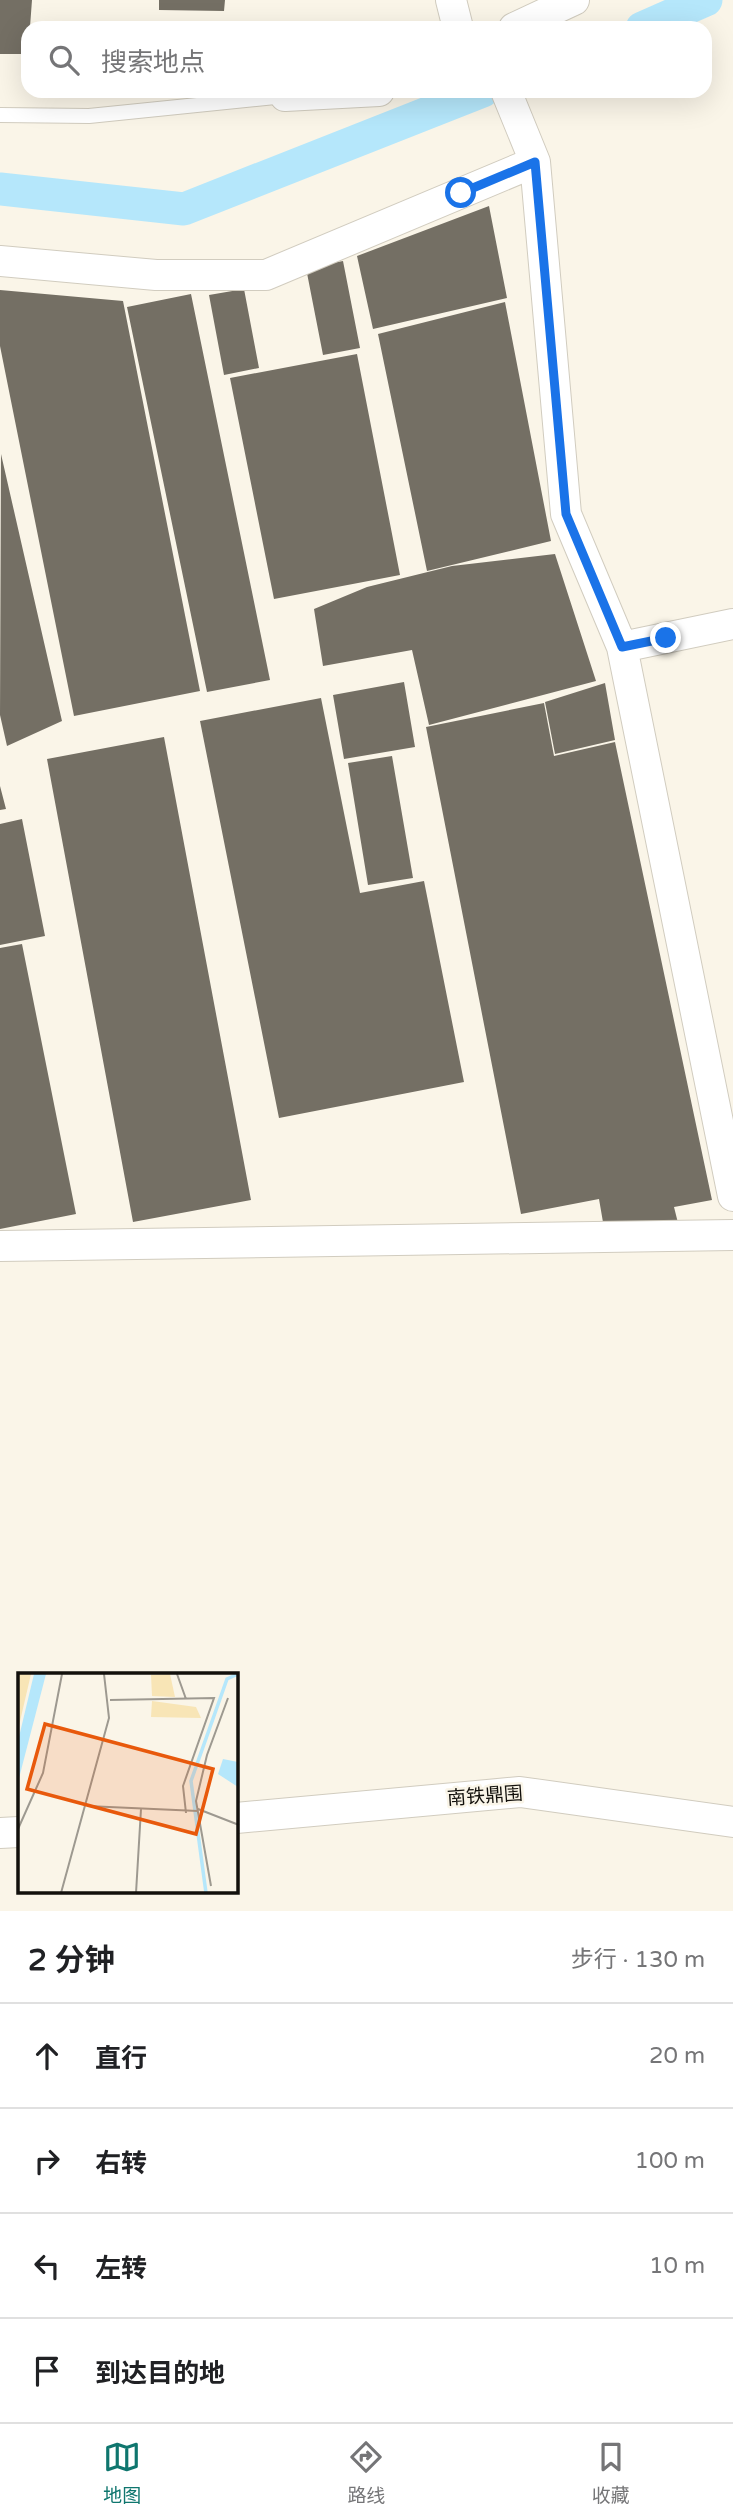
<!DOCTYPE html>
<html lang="zh">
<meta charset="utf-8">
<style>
:root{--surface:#fff;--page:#f6f6f6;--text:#202124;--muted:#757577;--line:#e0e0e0;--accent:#0f766e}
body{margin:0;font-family:"Varela Round","Noto Sans SC",sans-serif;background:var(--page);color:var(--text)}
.stop{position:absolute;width:21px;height:21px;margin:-16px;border:5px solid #1a73e8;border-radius:50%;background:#fff}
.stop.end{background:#1a73e8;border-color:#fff;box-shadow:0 2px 7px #0008}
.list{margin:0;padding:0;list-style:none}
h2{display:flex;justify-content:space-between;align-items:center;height:91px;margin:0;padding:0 28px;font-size:30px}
h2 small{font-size:23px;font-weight:400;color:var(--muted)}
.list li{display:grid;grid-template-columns:46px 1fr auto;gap:21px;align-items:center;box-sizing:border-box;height:105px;padding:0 28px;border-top:2px solid var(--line)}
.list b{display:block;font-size:26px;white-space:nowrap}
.list em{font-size:23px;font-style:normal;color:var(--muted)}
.icon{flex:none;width:38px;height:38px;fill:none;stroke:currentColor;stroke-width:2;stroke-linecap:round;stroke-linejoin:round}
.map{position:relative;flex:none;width:733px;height:1911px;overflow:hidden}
.search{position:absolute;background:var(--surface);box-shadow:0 7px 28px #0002;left:21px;right:21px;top:21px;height:77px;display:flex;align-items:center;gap:18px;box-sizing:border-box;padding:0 24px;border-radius:21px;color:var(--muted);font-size:26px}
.sheet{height:511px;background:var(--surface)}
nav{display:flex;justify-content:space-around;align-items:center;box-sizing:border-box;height:98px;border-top:2px solid var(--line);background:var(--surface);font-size:19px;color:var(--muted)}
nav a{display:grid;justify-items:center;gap:4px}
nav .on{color:var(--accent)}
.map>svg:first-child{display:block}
</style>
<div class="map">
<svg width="733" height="1911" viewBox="0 0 733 1911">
<rect width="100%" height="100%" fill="#faf5e8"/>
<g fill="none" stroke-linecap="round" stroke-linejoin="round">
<path stroke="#b5e7fb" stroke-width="33" d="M642,28L706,0
M0,189L184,209L483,91"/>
</g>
<path fill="#746f64" d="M0,0H32L28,54H0Z
M159,0H225L224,11L159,10Z
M489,206L507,298L373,329L357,256Z
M343,261L360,348L323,355L306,268Z
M244,289L259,368L224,375L209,295Z
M0,290L123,301L200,691L74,716L0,346Z
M191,294L270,680L207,692L127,307Z
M505,302L551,541L427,571L378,334Z
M357,354L400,575L274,599L230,378Z
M1,454L62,721L7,746L0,715Z
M555,554L596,681L429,725L412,650L323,666L314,609L367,587L452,566Z
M404,682L415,747L344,759L333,695Z
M605,683L615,740L555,754L545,702Z
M321,698L360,893L424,881L464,1082L279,1118L200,721Z
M544,703L554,756L615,742L712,1200L674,1207L678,1223L604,1228L599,1199L521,1214L426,727Z
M164,737L251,1200L133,1222L47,759Z
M392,756L413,878L368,885L348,763Z
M0,786L6,809L0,810Z
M22,819L45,936L0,945V824Z
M22,944L76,1214L0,1229V948Z"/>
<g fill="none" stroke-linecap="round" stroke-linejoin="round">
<g stroke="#d1ccbf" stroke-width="16">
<path id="lane" d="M0,115L89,116L285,96"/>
</g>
<g stroke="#d1ccbf" stroke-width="32">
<path id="street" d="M451,0L458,28
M514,28L574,0
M506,91L535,162L566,514L622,647L733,1196
M285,96L379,91
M0,261L156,275H266L535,162
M622,647L733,624
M0,1246L733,1235
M236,1818L520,1792L733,1822
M0,1833L19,1832"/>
</g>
<use href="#lane" stroke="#fff" stroke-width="14"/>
<use href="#street" stroke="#fff" stroke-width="30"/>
</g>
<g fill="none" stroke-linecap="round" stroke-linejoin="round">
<path stroke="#1a73e8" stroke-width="9" d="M461,193L535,162L566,514L622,647L666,638"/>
</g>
<g text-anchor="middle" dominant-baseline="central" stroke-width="5" stroke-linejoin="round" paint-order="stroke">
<g font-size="19" fill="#12100c" stroke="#faf5e8">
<text transform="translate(485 1796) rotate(-4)">南铁鼎围</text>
</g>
</g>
<g transform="translate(18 1673)">
<rect width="220" height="220" fill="#faf5e8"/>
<path d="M0,1H13L0,57ZM152,1L157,24L134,23L133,2ZM134,28L178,34L183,45L133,44Z" fill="#f8e5b6"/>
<path d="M16,1H28L0,109V68ZM205,86L220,89V114L200,101Z" fill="#b5e7fb"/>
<path fill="none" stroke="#b5e7fb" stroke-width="3.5" d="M188,220L173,108L209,6L220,1"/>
<path fill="none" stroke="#9d9990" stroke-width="2" d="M159,1L168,26M92,27L196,25L165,113L168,140M69,133L180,138M180,136L221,152M0,156L25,100L44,1M193,213L178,128L189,82L210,25M43,220L91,45L86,1M118,220L123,136"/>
<path fill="#e8590c" fill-opacity="0.15" stroke="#e8590c" stroke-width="3.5" d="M27,51L195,96L178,161L9,116Z"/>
<rect width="220" height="220" fill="none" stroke="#12100c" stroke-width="3.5"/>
</g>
</svg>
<div class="stop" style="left:461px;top:193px"></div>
<div class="stop end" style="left:666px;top:638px"></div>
<div class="search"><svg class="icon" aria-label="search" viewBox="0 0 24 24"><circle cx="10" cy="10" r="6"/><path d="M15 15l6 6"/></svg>搜索地点</div>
</div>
<section class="sheet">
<h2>2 分钟<small>步行 · 130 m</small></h2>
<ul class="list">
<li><svg class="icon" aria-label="ahead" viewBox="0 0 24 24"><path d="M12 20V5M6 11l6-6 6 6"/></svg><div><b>直行</b></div><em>20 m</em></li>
<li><svg class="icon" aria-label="right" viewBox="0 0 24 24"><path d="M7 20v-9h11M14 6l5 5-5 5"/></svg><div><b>右转</b></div><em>100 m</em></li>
<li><svg class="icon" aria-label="left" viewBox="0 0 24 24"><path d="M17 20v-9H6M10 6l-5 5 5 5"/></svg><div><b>左转</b></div><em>10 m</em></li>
<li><svg class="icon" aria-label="arrive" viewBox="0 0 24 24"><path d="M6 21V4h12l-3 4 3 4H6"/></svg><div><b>到达目的地</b></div></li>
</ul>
</section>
<nav>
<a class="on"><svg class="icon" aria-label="map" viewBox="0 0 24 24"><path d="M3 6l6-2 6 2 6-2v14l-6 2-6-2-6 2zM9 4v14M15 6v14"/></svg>地图</a>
<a><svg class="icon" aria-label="directions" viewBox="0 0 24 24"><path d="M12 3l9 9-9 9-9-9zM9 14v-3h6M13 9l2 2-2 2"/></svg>路线</a>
<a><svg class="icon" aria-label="saved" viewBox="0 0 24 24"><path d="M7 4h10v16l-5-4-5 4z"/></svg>收藏</a>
</nav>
